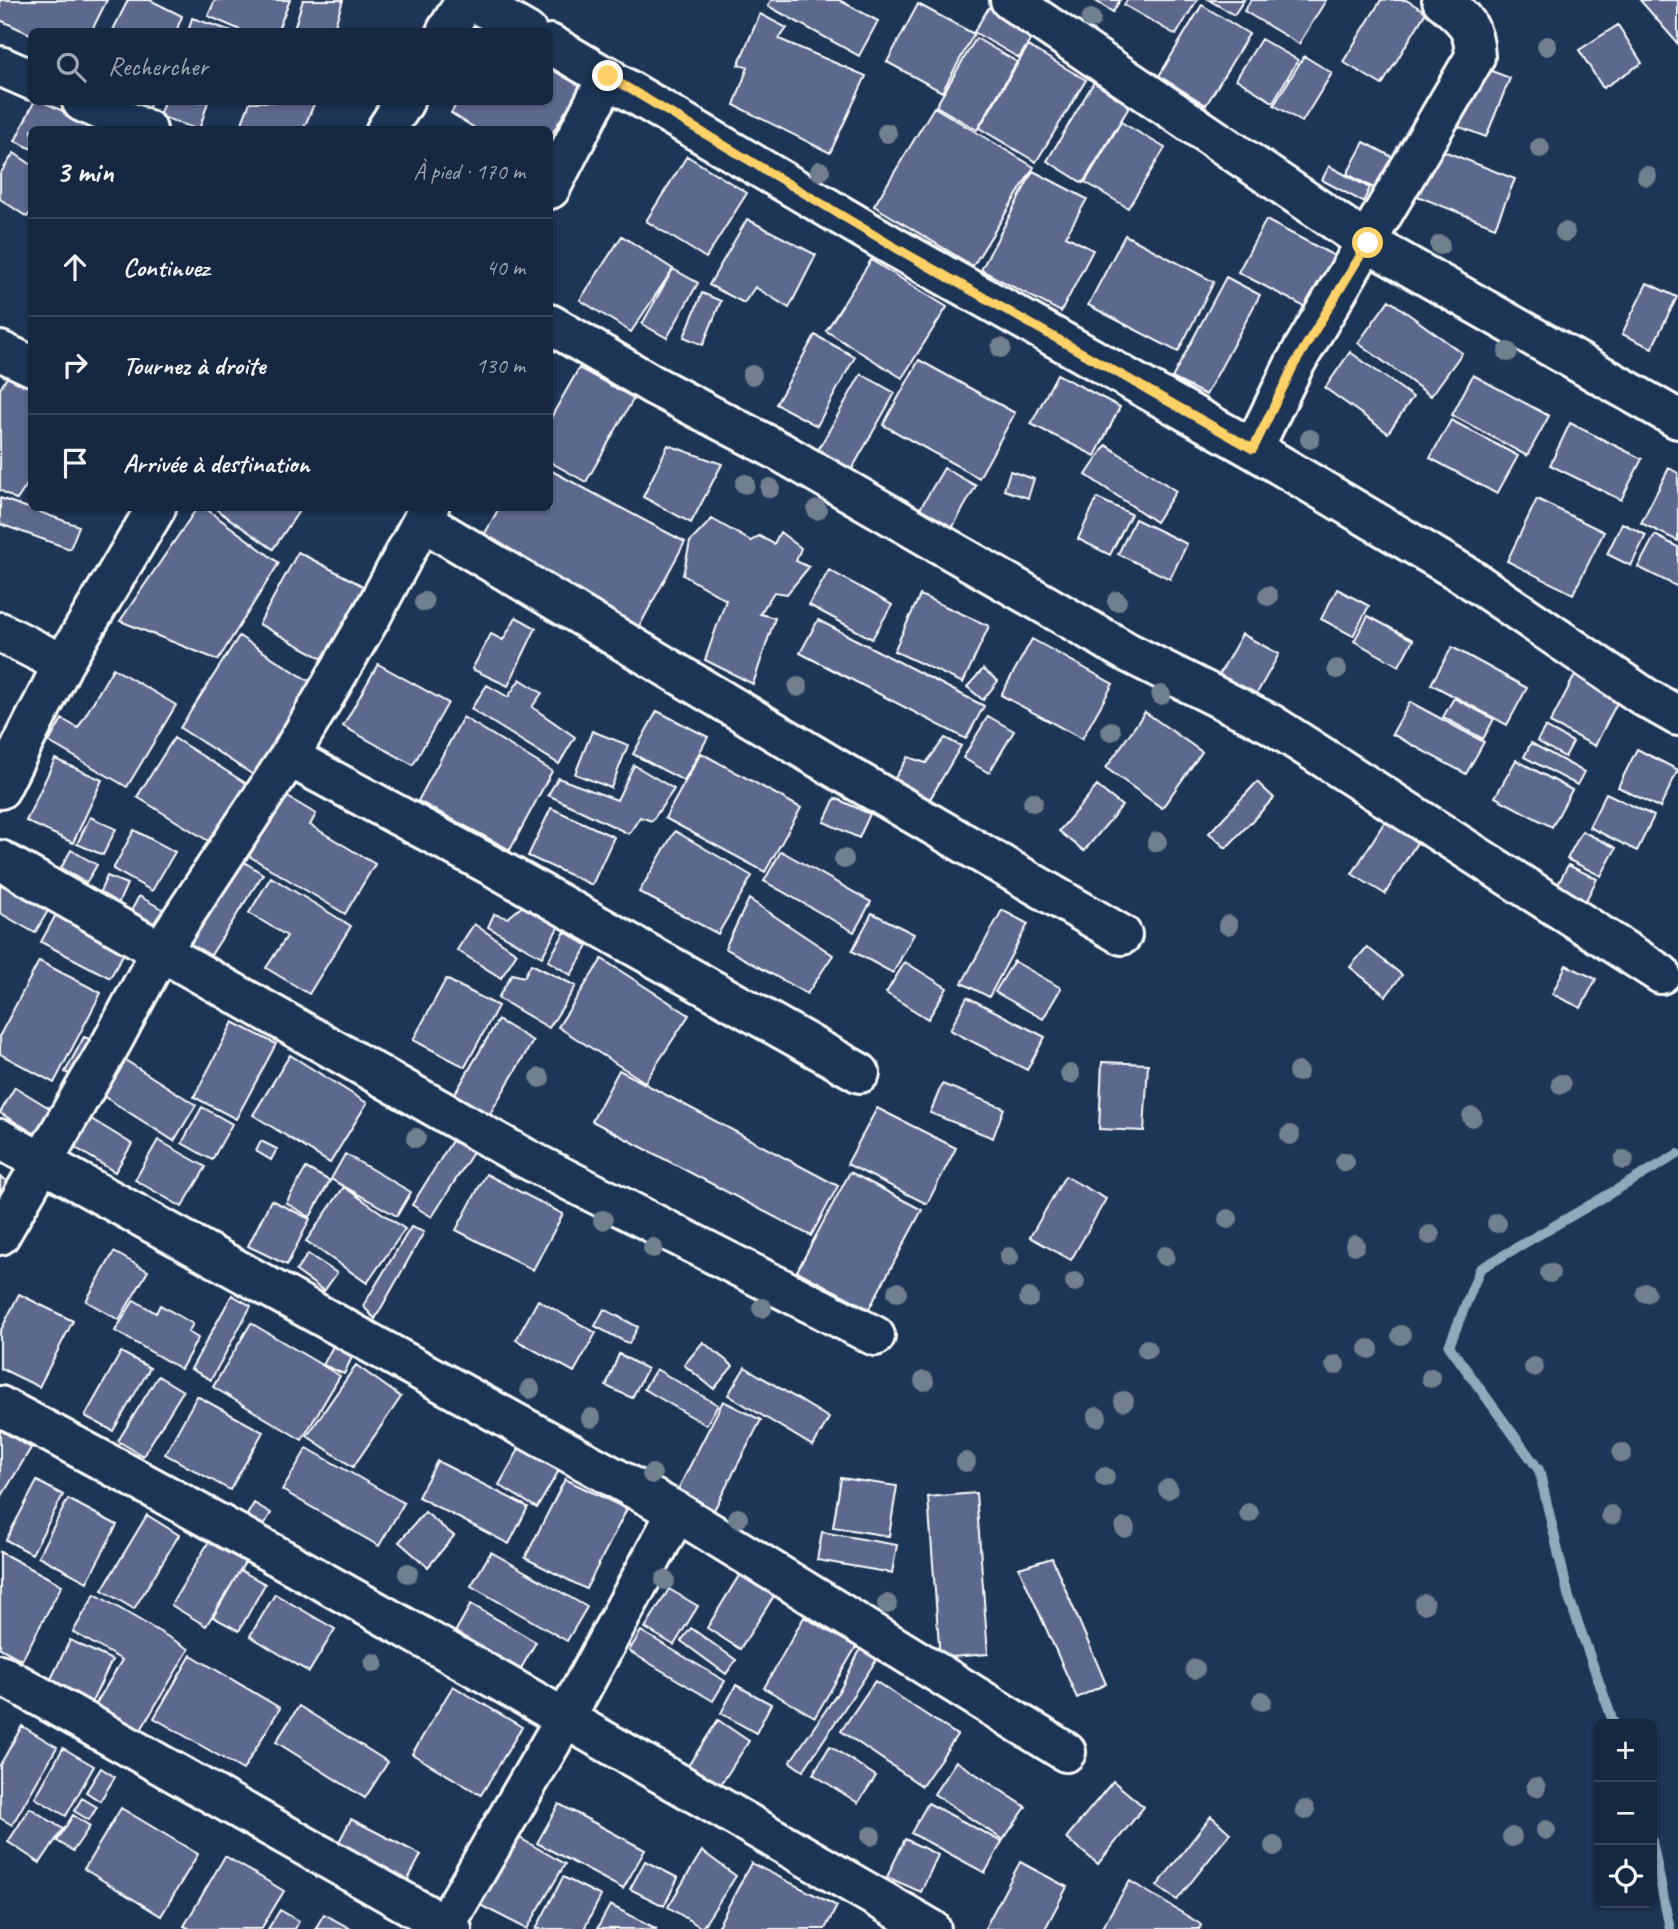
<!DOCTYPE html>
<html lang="fr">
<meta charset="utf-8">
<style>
:root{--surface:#162841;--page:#23344c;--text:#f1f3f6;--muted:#9ea6b1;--line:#35445a}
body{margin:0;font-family:Caveat,sans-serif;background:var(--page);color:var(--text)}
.controls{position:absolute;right:21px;bottom:21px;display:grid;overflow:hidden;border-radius:10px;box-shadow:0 2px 5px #0004}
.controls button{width:63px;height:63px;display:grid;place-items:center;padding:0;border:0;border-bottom:2px solid var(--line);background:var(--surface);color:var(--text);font:35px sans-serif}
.stop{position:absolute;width:21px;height:21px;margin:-16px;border:5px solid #ffd166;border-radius:50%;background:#fff}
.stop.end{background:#ffd166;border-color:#fff;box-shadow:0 2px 7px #0008}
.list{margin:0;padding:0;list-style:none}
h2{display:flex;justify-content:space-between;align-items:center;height:91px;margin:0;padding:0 28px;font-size:30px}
h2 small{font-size:23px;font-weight:400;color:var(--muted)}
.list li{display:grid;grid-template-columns:46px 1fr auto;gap:21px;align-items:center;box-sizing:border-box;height:98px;padding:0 28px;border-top:2px solid var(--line)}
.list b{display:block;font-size:26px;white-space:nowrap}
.list em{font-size:23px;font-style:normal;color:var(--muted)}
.icon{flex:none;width:38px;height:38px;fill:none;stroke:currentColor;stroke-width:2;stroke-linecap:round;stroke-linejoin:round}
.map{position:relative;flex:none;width:1678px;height:1929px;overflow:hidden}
.search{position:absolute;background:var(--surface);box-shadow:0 2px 5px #0004;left:28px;top:28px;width:525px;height:77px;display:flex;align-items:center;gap:18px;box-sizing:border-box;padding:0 24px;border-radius:10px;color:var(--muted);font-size:26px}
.panel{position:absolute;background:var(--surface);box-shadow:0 2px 5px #0004;left:28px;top:126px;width:525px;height:385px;border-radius:10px}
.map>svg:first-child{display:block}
</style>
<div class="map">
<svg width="1678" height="1929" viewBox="0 0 1678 1929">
<rect width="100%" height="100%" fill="#1d3557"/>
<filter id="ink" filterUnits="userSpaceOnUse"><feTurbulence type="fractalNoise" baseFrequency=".0143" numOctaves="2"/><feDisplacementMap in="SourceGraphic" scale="14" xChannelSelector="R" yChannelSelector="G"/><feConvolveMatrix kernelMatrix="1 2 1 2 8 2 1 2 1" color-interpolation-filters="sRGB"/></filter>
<g filter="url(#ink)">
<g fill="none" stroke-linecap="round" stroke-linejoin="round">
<path stroke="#90a9bb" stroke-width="10" d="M1614,1724L1569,1598L1539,1470L1449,1346L1480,1269L1678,1154
M1652,1841L1670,1929"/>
</g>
<path fill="#5d688f" stroke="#fff" stroke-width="2" d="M0,0H107L91,32H32V35L0,20Z
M128,0H150L182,16L176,32H112Z
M215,0H290L277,32H245L208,16Z
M303,0H343L333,32H293Z
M771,0H839L878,21L859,56L768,6Z
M1094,0H1120L1113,12Z
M1127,0H1197L1176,35L1124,5Z
M1209,0H1244L1234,15Z
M1251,0H1326L1299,44L1244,11Z
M1381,0H1406L1426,12L1382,85L1343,62Z
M1640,0H1678V44Z
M918,4L974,34L942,92L887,62Z
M1202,5L1249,34L1206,105L1159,76Z
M989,7L1034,34L1019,58L974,32Z
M760,14L787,28L779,39L866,76L830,153L734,105L748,67L738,65Z
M192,18L232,31L231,32H188Z
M1618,25L1642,63L1603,88L1579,50Z
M976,38L1017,62L977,130L936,106Z
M1261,39L1298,60L1273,102L1236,79Z
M1028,46L1086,80L1036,162L979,128Z
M1304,56L1332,73L1302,122L1274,105Z
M550,67L581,86L550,137V130H478L451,113L458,102H550Z
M1481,67L1510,78L1486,137L1457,126Z
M1097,77L1134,99L1083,183L1047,161Z
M34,102H43L90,123L87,130H32V149L15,141Z
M121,102H151L147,113Z
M164,102H208L199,130L159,116Z
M250,102H315L303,130H250L241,126Z
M934,107L1034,167L973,266L874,206Z
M1121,122L1165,148L1128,208L1085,182Z
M1364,142L1400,161L1383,193L1347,174Z
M1431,146L1515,179L1495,227L1412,194Z
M14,153L32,165V210L27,217L0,199V174Z
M687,156L747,193L706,258L646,221Z
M1329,166L1370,188L1363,202L1322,180Z
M1033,171L1087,199L1066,236L1093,250L1061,312L981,270Z
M747,219L816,255L789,308L755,287L744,303L709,285Z
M1266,220L1348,263L1320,315L1238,272Z
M1125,235L1214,282L1178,352L1088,305Z
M622,236L673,269L631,332L580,300Z
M871,260L947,307L902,378L826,331Z
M673,269L698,283L667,338L642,324Z
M1226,277L1260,295L1206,395L1172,378Z
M1647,283L1677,297L1652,348L1622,334Z
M702,293L721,301L703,345L684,337Z
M1389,300L1462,353L1431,396L1358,343Z
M815,335L855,357L817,426L776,404Z
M1350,352L1413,397L1388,433L1325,388Z
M919,360L1015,413L979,478L883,425Z
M579,368L634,398L586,482L550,462V419Z
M9,374L32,388V477L17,500L0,490V389Z
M861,374L895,393L848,476L814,457Z
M1057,374L1120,407L1095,456L1031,424Z
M1473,375L1549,416L1527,456L1452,415Z
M1451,420L1518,456L1497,494L1430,458Z
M1570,423L1642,459L1621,500L1550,465Z
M668,445L722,464L691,523L643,497Z
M1106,445L1176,491L1156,522L1086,475Z
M944,468L976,486L951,530L918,512Z
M1669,468L1678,473V541L1641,523Z
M550,470L685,542L639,627L480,542L499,508H550Z
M1010,471L1034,479L1028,498L1004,490Z
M0,498L79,526L70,549L0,524Z
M1097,498L1131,514L1110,555L1078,539Z
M1537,499L1604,532L1573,594L1507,561Z
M197,508H205L279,563L218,660L120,621Z
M219,508H301L273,549L217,510Z
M712,519L751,541L759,536L774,544L780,532L801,548L796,561L809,567L787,594L774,592L760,614L775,618L753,684L705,660L726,600L683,575L690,542Z
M1135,519L1187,544L1170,579L1118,554Z
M1622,523L1646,535L1631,566L1607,554Z
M1655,535L1678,547V587L1638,567Z
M298,552L365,587L325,660L259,624Z
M829,570L892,605L872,639L809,605Z
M1337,589L1369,606L1353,636L1321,619Z
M920,595L989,626L963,683L894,651Z
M1368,616L1413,640L1399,666L1354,641Z
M516,617L536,628L508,686L472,669L491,634L503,640Z
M818,620L984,706L966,739L800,653Z
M1242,634L1279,654L1256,695L1219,675Z
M239,636L315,685L255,776L180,728Z
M1032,639L1113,684L1082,739L1001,695Z
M1452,647L1527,688L1507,725L1431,684Z
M378,664L448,703L413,765L343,726Z
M113,668L176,705L127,787L49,742L62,719L78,728Z
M983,669L998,681L983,700L967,687Z
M1576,673L1621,695L1595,746L1550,723Z
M520,679L542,693L532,707L575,737L559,764L471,709L487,685L508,697Z
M1454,698L1494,719L1483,739L1443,717Z
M1410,702L1484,742L1466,774L1392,734Z
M657,711L708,737L684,781L633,754Z
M1145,712L1202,752L1162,808L1106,768Z
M988,716L1014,731L989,773L963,758Z
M463,717L552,771L510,850L418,801Z
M1545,727L1573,742L1565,757L1537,741Z
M592,731L628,745L611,788L575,774Z
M174,738L247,784L210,842L137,797Z
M945,738L961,746L930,799L895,778L908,757L926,763Z
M1531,743L1584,772L1577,785L1524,757Z
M1637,749L1678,770L1660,808L1618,787Z
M701,753L801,808L765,872L665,818Z
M55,759L102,780L73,843L26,821Z
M1516,760L1572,790L1552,827L1495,797Z
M634,765L674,789L652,821L640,817L629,834L548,795L558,778L617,800Z
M1257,782L1274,798L1226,848L1209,833Z
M1097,786L1122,806L1084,851L1059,831Z
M1606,793L1654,816L1637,851L1589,827Z
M286,796L316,814L310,825L375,864L345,914L249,856Z
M835,798L870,814L859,838L824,822Z
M551,808L614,837L592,885L528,856Z
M90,817L116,829L103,855L77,844Z
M1385,821L1418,841L1385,894L1352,874Z
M134,830L175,852L152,891L113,869Z
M675,831L752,876L718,934L639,892Z
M1582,831L1616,848L1601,876L1567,859Z
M71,850L97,865L86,883L61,868Z
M781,851L871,902L854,932L764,881Z
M241,860L263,874L209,958L187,943Z
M1568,865L1597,879L1583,906L1554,892Z
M107,876L127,884L118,904L98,896Z
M271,877L351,926L309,994L266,968L287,936L249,913Z
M0,881L52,904L35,933L0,913Z
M139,896L164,910L155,924L131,911Z
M749,899L833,955L807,994L725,948Z
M525,904L560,924L542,957L488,927L494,914L508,918Z
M60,907L129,944L110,978L41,942Z
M1002,910L1028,924L989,997L962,983Z
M872,913L914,934L893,973L852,951Z
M474,924L517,953L501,978L457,950Z
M565,932L588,946L571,975L548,961Z
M1367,947L1402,975L1386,996L1350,967Z
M602,959L689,1015L645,1082L558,1027Z
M39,961L101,993L54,1083L0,1054V1035Z
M1014,961L1061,988L1043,1019L995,992Z
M905,962L947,988L928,1019L886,993Z
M531,964L576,986L549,1028L498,998L512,974L524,977Z
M1566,965L1596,979L1581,1008L1552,994Z
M446,979L498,1006L465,1067L413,1040Z
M967,997L1045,1037L1027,1070L950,1030Z
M498,1020L533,1041L488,1117L453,1097Z
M233,1022L276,1044L236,1119L194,1097Z
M84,1037L95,1041L76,1078L65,1072Z
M290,1055L367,1103L330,1163L253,1115Z
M122,1058L196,1105L174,1141L100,1094Z
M1102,1062L1148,1064L1144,1131L1099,1129Z
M619,1070L838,1186L811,1236L592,1121Z
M942,1084L1004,1108L993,1138L930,1113Z
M15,1087L56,1112L41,1137L0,1113Z
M202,1107L232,1124L212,1160L182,1143Z
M877,1108L956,1148L927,1204L847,1164Z
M88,1117L132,1144L115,1172L71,1145Z
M458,1131L479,1143L432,1217L412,1205Z
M158,1140L206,1167L182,1207L135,1180Z
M261,1141L277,1149L271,1160L256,1151Z
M345,1154L411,1192L397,1216L331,1179Z
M306,1168L330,1181L310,1217L286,1203Z
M850,1172L922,1210L869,1309L797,1271Z
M486,1174L563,1214L533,1270L456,1230Z
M1065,1176L1106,1199L1071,1260L1030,1237Z
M0,1177L13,1184L0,1209Z
M344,1187L405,1229L367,1283L306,1241Z
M271,1200L310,1219L287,1265L248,1246Z
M411,1227L424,1232L375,1319L363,1306Z
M114,1252L148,1271L119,1320L86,1301Z
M308,1254L337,1273L324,1291L296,1271Z
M19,1294L73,1321L39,1387L0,1368V1332Z
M232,1295L251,1306L211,1380L191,1369Z
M134,1300L156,1313L160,1305L193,1324L188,1332L198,1338L181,1369L115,1331Z
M538,1300L596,1333L574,1372L516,1340Z
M604,1309L638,1327L629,1344L595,1326Z
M251,1323L340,1376L302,1440L213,1387Z
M703,1342L733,1366L714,1389L684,1365Z
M333,1346L353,1355L344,1374L323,1365Z
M121,1352L150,1368L113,1431L85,1416Z
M619,1354L647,1369L632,1398L606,1386Z
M356,1365L401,1397L353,1467L307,1436Z
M745,1367L829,1418L813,1446L728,1395Z
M656,1369L718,1405L706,1425L644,1389Z
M158,1376L183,1391L143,1456L118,1441Z
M197,1396L263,1432L230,1490L165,1454Z
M723,1401L761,1420L714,1510L677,1491Z
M0,1430L31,1448L0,1499Z
M523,1442L562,1465L537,1508L499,1485Z
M307,1448L404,1503L379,1546L282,1490Z
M437,1461L528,1507L509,1544L418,1497Z
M841,1478L897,1486L889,1536L833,1527Z
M565,1479L627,1509L586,1589L525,1558Z
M37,1481L63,1495L32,1554L6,1540Z
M976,1493L988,1654L940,1658L928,1497Z
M68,1499L117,1525L87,1582L38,1556Z
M254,1503L271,1513L260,1532L243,1522Z
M425,1512L454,1536L428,1567L399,1542Z
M147,1515L179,1535L134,1609L102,1590Z
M822,1532L897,1545L892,1573L817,1560Z
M211,1538L247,1559L206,1626L171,1605Z
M0,1552L62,1585L22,1660L0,1648Z
M491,1552L587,1607L567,1641L471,1586Z
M1052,1558L1106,1684L1077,1698L1019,1568Z
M240,1570L265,1584L239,1631L213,1617Z
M740,1574L774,1596L740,1649L707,1628Z
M669,1589L698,1606L674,1645L645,1628Z
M95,1594L189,1649L136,1738L91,1712L122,1660L73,1632Z
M275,1594L335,1629L309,1672L250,1636Z
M471,1604L536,1642L519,1672L454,1634Z
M804,1617L856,1647L815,1717L764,1688Z
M691,1628L736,1660L726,1674L681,1641Z
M641,1631L725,1681L713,1701L629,1651Z
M866,1638L885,1647L803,1771L790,1762L841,1688Z
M70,1640L112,1660L90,1706L48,1685Z
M191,1655L280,1708L243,1770L154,1718Z
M875,1681L957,1735L922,1786L841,1731Z
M736,1685L771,1704L756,1733L721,1713Z
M453,1686L522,1727L481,1795L412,1754Z
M299,1706L388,1762L365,1798L276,1742Z
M718,1720L749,1741L718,1789L686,1769Z
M22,1726L57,1747L12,1825L0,1818V1765Z
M830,1746L876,1776L858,1803L813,1774Z
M63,1748L94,1766L66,1816L35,1798Z
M956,1761L1026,1807L1003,1840L934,1794Z
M101,1768L115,1777L100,1801L86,1792Z
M1113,1781L1144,1807L1098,1864L1066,1838Z
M82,1798L97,1807L89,1820L74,1811Z
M928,1803L1002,1842L985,1873L911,1833Z
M559,1804L645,1850L623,1889L537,1843Z
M30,1808L63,1829L40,1863L8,1842Z
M121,1808L198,1854L161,1916L84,1869Z
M73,1815L90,1826L73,1851L57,1841Z
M1211,1816L1230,1833L1177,1900L1157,1886Z
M351,1819L421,1855L404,1887L335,1849Z
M518,1837L565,1864L527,1929L480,1905Z
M905,1839L938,1855L921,1892L887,1877Z
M702,1851L736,1876L702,1928L668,1907Z
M225,1856L284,1891L261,1929H190L184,1926Z
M645,1861L678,1878L664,1906L630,1889Z
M1020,1862L1067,1887L1045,1929H987L985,1928Z
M751,1863L837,1906L825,1929H724L718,1926Z
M563,1877L601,1896L584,1929H536Z
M1130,1881L1202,1925L1200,1929H1101Z
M610,1905L657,1929H597Z
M280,1910L299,1921L295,1929H268Z
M324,1914L351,1929H315Z"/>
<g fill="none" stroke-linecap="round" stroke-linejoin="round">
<g stroke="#fff" stroke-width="44">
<path id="minor" d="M471,0L527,32
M1010,0L1368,243L1678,419
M446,32L466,0
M550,44L896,248L1253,449L1465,575L1646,698L1678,716
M0,66L32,80
M82,102L147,130
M386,130L404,102
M550,189L608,76
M550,324L653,385L779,451L1129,653L1271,724L1661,974
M0,351L32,366
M1253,449L1294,365L1475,57C1474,26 1465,19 1442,0
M424,522L852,778L1122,935
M0,632L63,664
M289,757L496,868L860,1073
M0,789L63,664L156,508
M0,860L525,1158L875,1336
M0,1139L677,1512L1066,1752
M0,1235L112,1042L160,952L289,757L372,615L429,508
M0,1406C315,1572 622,1751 931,1929
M0,1674L452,1929
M443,1929L566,1717L677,1512"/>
</g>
<use href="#minor" stroke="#1d3557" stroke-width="38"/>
</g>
<g fill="#71808f">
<circle cx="1091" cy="19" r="10"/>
<circle cx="1547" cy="46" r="10"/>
<circle cx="887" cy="133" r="10"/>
<circle cx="1540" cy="148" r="10"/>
<circle cx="820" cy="171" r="10"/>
<circle cx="1647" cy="176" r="10"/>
<circle cx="1565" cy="232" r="10"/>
<circle cx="1440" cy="245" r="10"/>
<circle cx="1001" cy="348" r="10"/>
<circle cx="1508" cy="352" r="10"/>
<circle cx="752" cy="375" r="10"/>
<circle cx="1310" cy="439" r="10"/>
<circle cx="745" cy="484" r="10"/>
<circle cx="770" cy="488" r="10"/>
<circle cx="817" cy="510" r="10"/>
<circle cx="1268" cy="596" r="10"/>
<circle cx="1117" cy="601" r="10"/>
<circle cx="424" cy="602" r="10"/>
<circle cx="1337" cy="669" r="10"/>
<circle cx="798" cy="687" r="10"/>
<circle cx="1161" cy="695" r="10"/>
<circle cx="1111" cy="731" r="10"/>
<circle cx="1033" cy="802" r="10"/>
<circle cx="1157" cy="842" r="10"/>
<circle cx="844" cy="859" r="10"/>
<circle cx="1228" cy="925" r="10"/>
<circle cx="1298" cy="1072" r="10"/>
<circle cx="1070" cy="1074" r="10"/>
<circle cx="540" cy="1078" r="10"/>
<circle cx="1561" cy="1084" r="10"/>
<circle cx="1472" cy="1117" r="10"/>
<circle cx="1290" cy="1135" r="10"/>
<circle cx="416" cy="1138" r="10"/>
<circle cx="1624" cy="1160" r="10"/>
<circle cx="1345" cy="1162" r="10"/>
<circle cx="1228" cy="1219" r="10"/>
<circle cx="603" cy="1220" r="10"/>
<circle cx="1497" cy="1223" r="10"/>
<circle cx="1430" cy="1235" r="10"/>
<circle cx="1355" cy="1245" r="10"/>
<circle cx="653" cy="1248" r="10"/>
<circle cx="1165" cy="1256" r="10"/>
<circle cx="1009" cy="1257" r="10"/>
<circle cx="1550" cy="1273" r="10"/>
<circle cx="1075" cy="1282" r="10"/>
<circle cx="897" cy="1292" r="10"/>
<circle cx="1646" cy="1293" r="10"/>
<circle cx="1029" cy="1298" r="10"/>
<circle cx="762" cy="1308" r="10"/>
<circle cx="1401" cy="1335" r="10"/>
<circle cx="1147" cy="1349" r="10"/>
<circle cx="1369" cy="1349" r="10"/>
<circle cx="1335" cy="1365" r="10"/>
<circle cx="1534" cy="1367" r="10"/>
<circle cx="1431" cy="1378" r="10"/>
<circle cx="924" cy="1381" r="10"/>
<circle cx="530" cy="1389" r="10"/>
<circle cx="1124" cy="1401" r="10"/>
<circle cx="1097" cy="1417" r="10"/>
<circle cx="591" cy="1418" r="10"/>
<circle cx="1622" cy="1453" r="10"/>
<circle cx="966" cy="1462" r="10"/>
<circle cx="652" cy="1474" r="10"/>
<circle cx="1105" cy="1477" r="10"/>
<circle cx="1168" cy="1489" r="10"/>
<circle cx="1249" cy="1513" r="10"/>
<circle cx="1611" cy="1515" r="10"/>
<circle cx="738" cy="1518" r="10"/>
<circle cx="1125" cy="1528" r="10"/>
<circle cx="408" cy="1573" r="10"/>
<circle cx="665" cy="1580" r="10"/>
<circle cx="887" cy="1604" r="10"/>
<circle cx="1424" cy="1604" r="10"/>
<circle cx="374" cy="1663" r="10"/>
<circle cx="1195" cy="1669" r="10"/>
<circle cx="1262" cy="1701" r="10"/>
<circle cx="1536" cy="1787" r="10"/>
<circle cx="1305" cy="1810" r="10"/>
<circle cx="1546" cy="1830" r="10"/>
<circle cx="871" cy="1836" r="10"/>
<circle cx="1512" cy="1837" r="10"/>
<circle cx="1274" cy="1846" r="10"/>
</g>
</g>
<g fill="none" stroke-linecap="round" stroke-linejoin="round" filter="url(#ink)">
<path stroke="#ffd166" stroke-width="9" d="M608,76L896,248L1253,449L1294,365L1368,243"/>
</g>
</svg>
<div class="controls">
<button>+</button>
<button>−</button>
<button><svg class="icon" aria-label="locate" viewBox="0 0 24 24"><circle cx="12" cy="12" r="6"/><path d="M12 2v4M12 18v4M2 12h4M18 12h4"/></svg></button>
</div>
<div class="stop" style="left:1368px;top:243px"></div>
<div class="stop end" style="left:608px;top:76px"></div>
<div class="search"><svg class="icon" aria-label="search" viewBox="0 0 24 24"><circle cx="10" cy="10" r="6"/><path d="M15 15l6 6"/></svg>Rechercher</div>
<section class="panel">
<h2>3 min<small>À pied · 170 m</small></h2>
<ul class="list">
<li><svg class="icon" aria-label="ahead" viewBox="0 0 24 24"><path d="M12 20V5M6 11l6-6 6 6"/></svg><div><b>Continuez</b></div><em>40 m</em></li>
<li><svg class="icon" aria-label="right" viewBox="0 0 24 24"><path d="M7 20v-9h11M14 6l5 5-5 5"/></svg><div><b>Tournez à droite</b></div><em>130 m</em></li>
<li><svg class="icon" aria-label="arrive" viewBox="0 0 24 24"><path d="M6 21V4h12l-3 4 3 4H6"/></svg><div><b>Arrivée à destination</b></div></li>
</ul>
</section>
</div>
